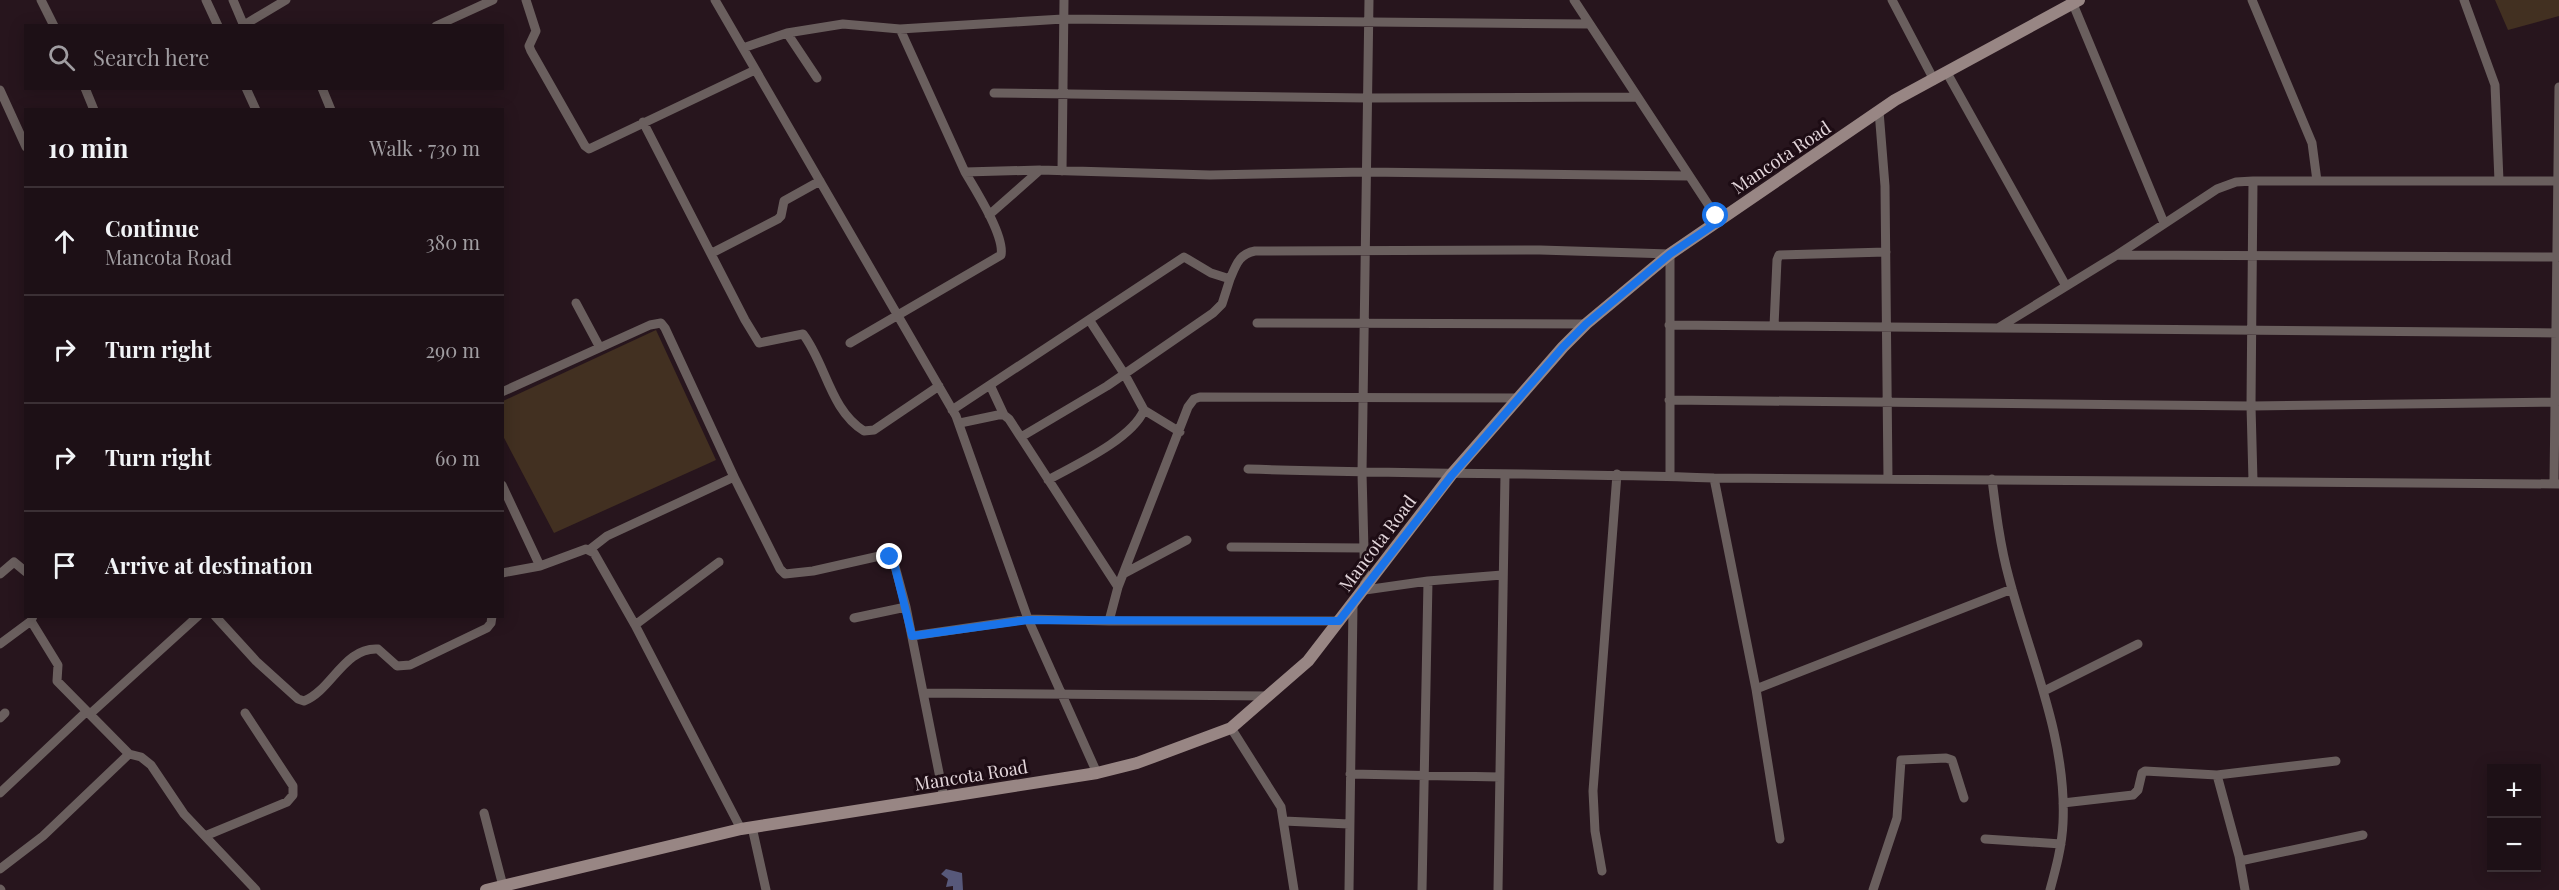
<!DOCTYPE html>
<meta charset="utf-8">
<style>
:root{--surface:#1d1016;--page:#25191f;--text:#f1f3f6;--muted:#a09da1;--line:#3b3035}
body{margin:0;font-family:"Playfair Display",serif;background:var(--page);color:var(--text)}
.controls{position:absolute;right:18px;bottom:18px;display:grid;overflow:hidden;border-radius:0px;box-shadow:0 3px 15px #0003}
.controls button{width:54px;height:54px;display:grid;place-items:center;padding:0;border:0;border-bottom:2px solid var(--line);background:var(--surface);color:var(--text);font:30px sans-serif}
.stop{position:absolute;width:18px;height:18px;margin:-14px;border:4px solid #1a73e8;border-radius:50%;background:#fff}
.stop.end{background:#1a73e8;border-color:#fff;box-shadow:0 2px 6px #0008}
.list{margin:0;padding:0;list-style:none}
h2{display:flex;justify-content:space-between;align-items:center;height:78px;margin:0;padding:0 24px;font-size:26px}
h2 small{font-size:20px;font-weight:400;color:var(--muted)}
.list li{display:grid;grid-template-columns:39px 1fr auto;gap:18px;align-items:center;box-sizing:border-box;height:108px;padding:0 24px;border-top:2px solid var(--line)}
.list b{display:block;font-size:22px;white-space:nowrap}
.list p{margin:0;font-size:20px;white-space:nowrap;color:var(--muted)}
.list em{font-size:20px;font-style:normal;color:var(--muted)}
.icon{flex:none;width:33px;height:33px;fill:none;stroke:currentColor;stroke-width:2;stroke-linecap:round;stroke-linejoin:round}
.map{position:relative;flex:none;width:2559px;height:890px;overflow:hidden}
.search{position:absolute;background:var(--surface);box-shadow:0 3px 15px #0003;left:24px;top:24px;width:480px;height:66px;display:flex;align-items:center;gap:15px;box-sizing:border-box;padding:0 21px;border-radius:0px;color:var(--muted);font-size:22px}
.panel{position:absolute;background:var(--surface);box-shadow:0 3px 15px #0003;left:24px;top:108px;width:480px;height:510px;border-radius:0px}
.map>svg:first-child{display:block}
</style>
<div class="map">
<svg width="2559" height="890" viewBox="0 0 2559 890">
<rect width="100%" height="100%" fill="#27151d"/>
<path fill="#423021" d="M2495,0H2559V16L2508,30Z
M656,330L716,460L554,533L503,436V401Z"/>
<path fill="#57587a" d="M946,869L962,873L963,890H953V886L946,887L948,879L941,874Z"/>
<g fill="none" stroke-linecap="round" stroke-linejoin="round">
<path stroke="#6a5f5e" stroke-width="9" d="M41,0L54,26
M206,0L218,26
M233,0L244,26
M526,0L536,31L529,46L531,51L585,146L589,149L755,70
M715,0L956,416L1028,619L1097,773
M1369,0L1362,473L1365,590L1428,581L1502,575
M1574,0L1719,221
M1892,0L1934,80
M2252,0L2312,143L2317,181
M2464,0L2495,85L2499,181
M2073,4L2164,223
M244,25L286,0
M436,26L493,0
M900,29L965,172L1040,170L1210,175L1366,172L1689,176
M787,33L817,78
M743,48L787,33L843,24L900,29L1063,19L1589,24
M1947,73L2066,286
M85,88L94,110
M246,88L256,110
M322,88L331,110
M0,90L26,147
M994,93L1366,98L1637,97
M1879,111L1885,186L1888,479
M643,122L745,320L759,343L803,334C826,364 830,410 864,431L874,430L939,386
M1062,171L1064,0
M989,215L1040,170
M712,253L778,219L781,216L784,201L820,181
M2117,255L2557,257
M576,303L599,346
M1257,323L1586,324
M1669,325L1998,328L2117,255L2217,189L2236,182L2253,181
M1774,326L1777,260L1779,255L1886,252
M1998,328L2559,333
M850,343L1001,255C1005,236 975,189 965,172
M990,385L1004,415
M502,392L650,325L661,323L665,328L734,477L607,536L589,550
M1669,400L2251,406L2556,402
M952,410L1184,257L1211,273L1230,279C1236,265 1239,254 1255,251L1540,250L1670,254V476
M1144,410L1180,432
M960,423L998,415H1004L1009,419L1118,587
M1021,437L1107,386L1213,313L1222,304L1230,279
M1248,469C1403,474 1559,473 1714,478L2559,484
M734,477L780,569L785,574L813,571L884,555L893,559L906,607L944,798
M1714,478L1756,689L1780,839
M1992,479C1996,512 2000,545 2009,578C2030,658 2067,738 2063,823C2062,846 2056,868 2050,890
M1048,480C1075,465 1132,439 1144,410L1125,375L1090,321
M2253,481L2251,406L2253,181H2559
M2554,484L2559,87
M502,485L540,566
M1231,547L1363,548
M502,573L540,566L586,549L594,553L635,625L741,829
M0,574L14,562L26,572
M1123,574L1187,540
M33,616L31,621L58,665L57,681L129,754L141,757L151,765L184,814L256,890
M215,616L256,661L298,699L304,701C332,690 344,647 378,649L397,666L410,665L487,628L491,623L492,616
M854,618L906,607
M1109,621H1339
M635,625L719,562
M912,636L1028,619L1109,621L1118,587L1188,407L1194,399L1200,397L1519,398
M0,644L31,621
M1756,689L2012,589
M2044,691L2138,644
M923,693L1268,696
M90,714L198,616
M0,718L5,713
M1231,728L1281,807L1294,890
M1350,774L1500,777
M2217,775L2336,761
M0,793L87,711
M2063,803L2133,795L2138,790L2142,773L2145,771L2217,775L2239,856L2245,890
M484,813L503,886
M1284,821L1349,824
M752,827L766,890
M205,836L287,802L293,795V786L245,713
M1985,839L2061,844
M2240,861L2363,835
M0,869L43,836L129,754
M1602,871L1595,831L1593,791L1617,474
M0,889L1,890
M1349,890L1353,605
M1422,890L1428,581
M1498,890L1505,475
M1873,890L1897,818L1901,760L1946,758L1952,760L1964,798"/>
<path stroke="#988684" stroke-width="12" d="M486,890L741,829L1097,773L1137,763L1231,728L1308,661L1451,475L1563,347L1586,324L1670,254L1895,100L2079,0"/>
</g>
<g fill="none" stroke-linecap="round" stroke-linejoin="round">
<path stroke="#1a73e8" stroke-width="8" d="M890,557L894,563L912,636L1028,620L1339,621L1452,475L1563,347L1586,324L1670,254L1719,221L1716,216"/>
</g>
<g text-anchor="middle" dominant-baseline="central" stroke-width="6" stroke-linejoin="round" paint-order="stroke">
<g font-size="18" fill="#e4d7dc" stroke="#1d0c14">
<text transform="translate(1781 157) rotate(-34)">Mancota Road</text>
<text transform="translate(1377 543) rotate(-53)">Mancota Road</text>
<text transform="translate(971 775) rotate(-9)">Mancota Road</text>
</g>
</g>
</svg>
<div class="controls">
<button>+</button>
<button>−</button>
</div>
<div class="stop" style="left:1716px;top:216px"></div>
<div class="stop end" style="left:890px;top:557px"></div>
<div class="search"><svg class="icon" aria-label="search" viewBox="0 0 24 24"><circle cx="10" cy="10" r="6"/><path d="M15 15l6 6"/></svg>Search here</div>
<section class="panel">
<h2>10 min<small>Walk · 730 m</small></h2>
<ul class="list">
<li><svg class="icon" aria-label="ahead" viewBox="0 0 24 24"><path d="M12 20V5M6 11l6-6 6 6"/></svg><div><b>Continue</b><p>Mancota Road</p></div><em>380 m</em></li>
<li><svg class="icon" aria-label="right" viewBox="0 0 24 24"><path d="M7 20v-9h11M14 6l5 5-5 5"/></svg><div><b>Turn right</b></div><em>290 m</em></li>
<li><svg class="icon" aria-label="right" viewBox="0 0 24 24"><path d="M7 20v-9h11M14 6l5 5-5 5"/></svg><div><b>Turn right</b></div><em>60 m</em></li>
<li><svg class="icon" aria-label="arrive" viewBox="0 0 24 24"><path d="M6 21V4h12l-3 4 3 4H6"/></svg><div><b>Arrive at destination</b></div></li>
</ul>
</section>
</div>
